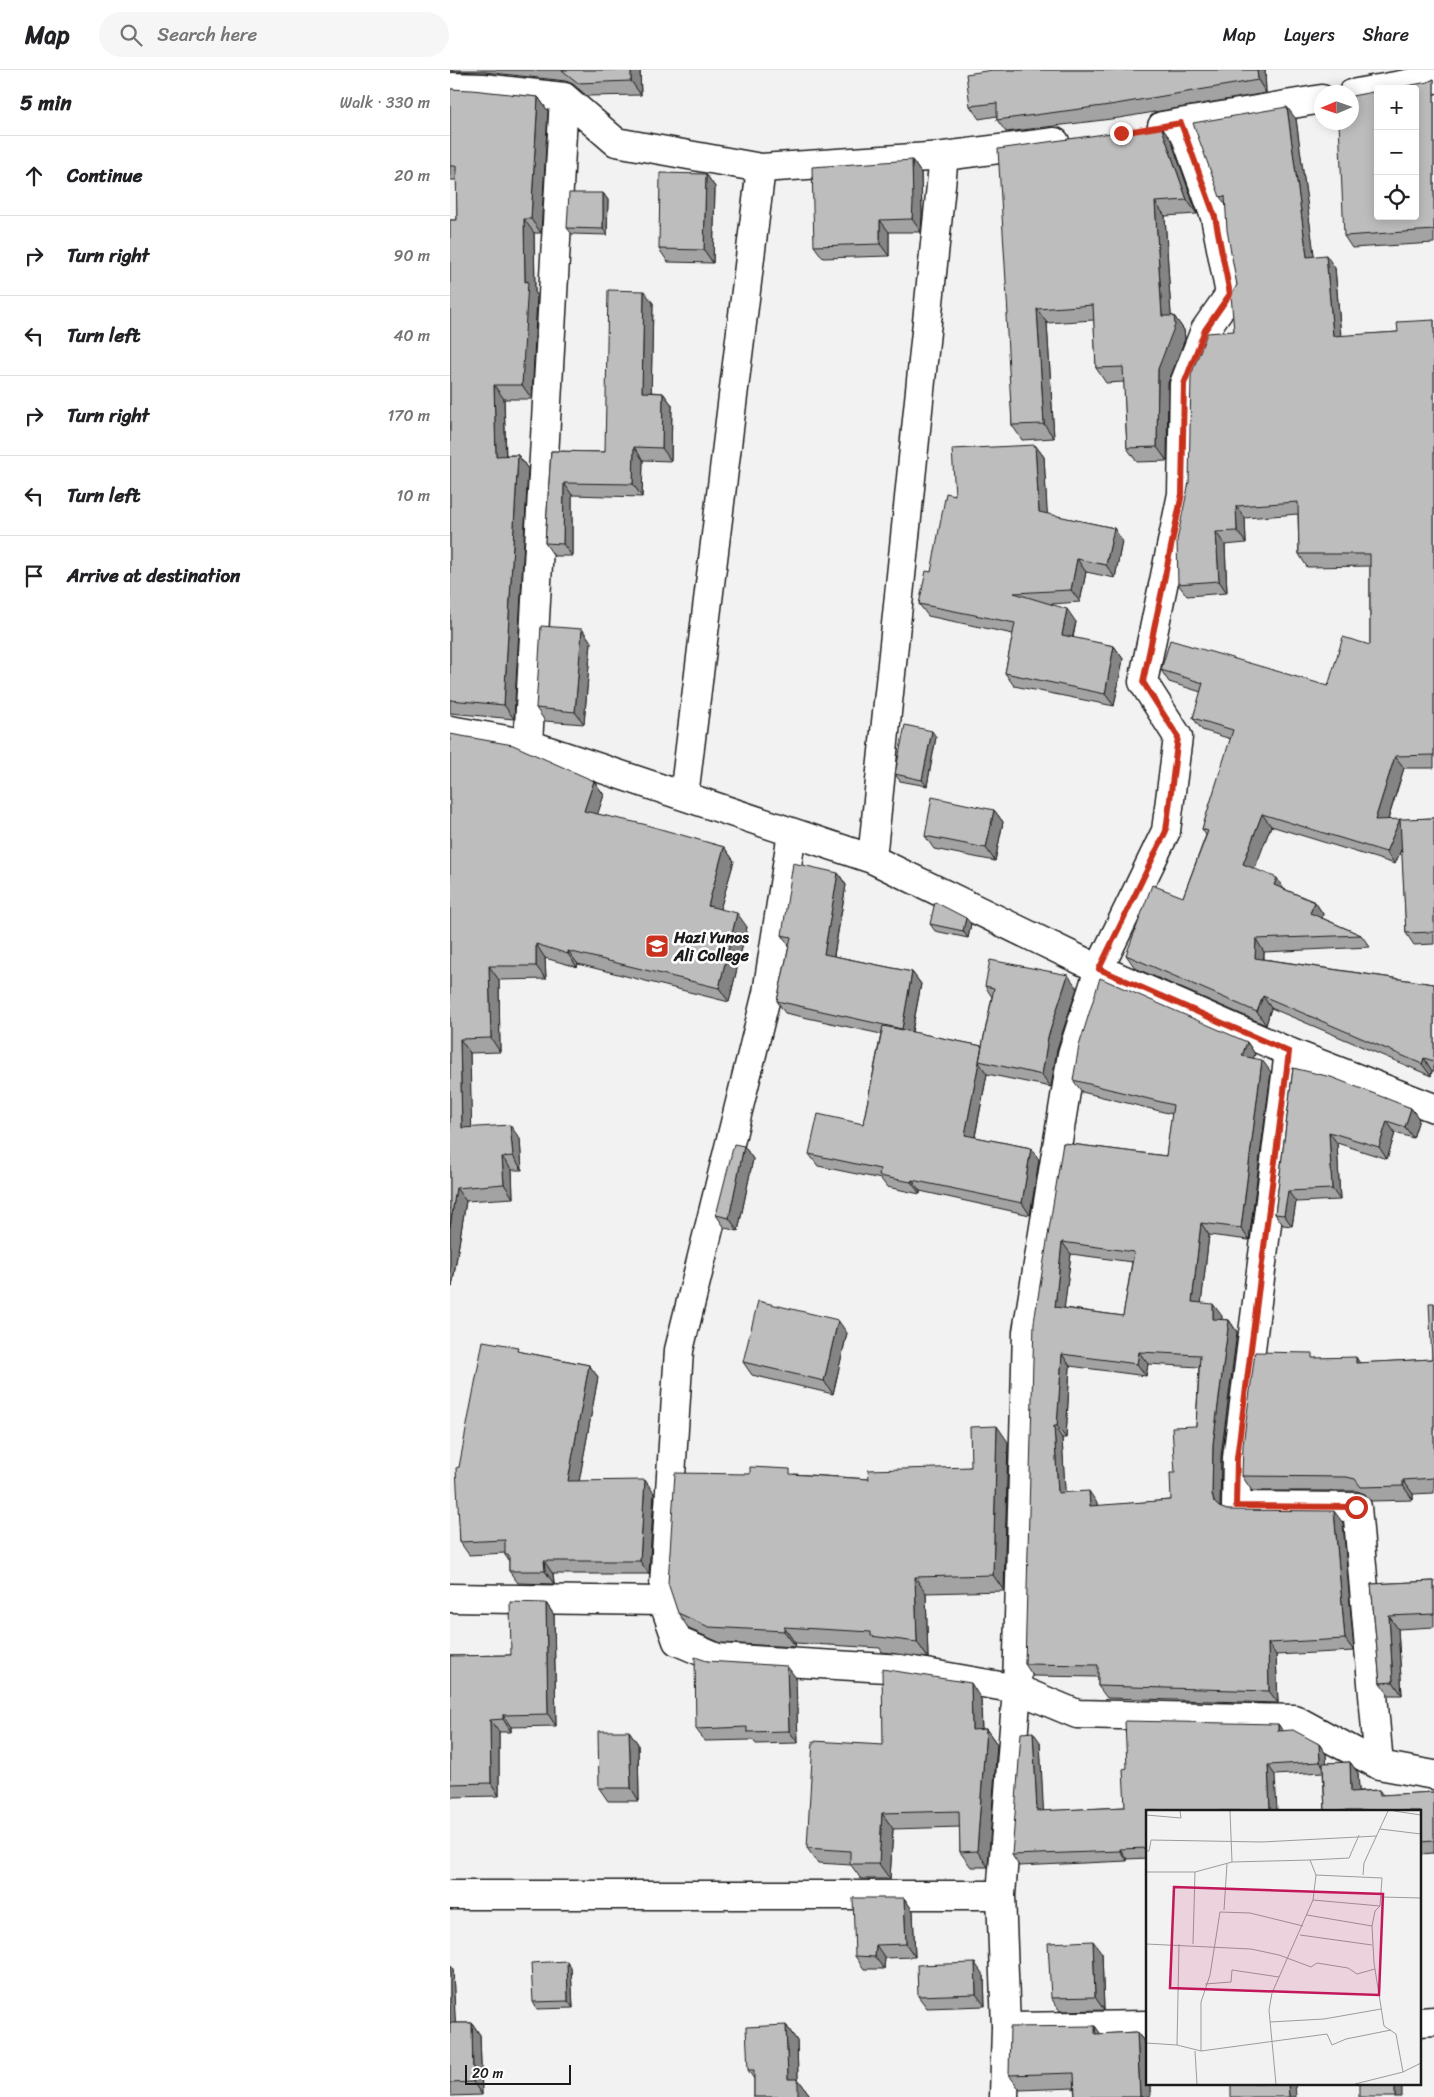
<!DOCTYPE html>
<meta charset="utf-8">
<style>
:root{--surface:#fff;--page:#f6f6f6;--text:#202124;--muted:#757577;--line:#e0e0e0}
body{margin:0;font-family:Sriracha,sans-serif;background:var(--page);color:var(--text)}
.controls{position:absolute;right:15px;top:15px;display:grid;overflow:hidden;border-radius:5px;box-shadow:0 2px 12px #0003}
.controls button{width:45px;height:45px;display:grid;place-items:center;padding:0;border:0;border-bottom:1px solid var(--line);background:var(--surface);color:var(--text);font:25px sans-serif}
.compass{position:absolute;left:864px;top:15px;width:45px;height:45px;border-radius:50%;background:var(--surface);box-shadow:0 2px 12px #0003;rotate:268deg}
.scale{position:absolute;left:15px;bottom:12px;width:106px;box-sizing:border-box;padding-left:5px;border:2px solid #1c1c1c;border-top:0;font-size:14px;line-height:18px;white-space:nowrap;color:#1c1c1c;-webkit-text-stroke:4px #fff;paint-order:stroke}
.stop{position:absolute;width:15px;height:15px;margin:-11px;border:4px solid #c8321e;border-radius:50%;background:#fff}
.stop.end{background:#c8321e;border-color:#fff;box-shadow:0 1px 5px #0008}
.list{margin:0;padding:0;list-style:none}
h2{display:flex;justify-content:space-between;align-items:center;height:65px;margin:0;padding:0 20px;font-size:21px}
h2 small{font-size:16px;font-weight:400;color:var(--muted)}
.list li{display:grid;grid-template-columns:32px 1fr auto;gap:15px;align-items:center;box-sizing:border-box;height:80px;padding:0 20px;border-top:1px solid var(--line)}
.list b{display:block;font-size:19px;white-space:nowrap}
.list em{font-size:16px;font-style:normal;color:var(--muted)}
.icon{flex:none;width:28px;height:28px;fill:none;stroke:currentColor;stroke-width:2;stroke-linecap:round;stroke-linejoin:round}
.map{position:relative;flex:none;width:984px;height:2027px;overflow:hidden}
header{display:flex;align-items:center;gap:30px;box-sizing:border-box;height:70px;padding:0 25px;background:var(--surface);border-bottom:1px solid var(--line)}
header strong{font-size:24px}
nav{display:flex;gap:28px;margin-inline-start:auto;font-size:18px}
.search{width:350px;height:45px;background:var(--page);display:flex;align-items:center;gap:12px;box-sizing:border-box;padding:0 18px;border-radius:28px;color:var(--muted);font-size:19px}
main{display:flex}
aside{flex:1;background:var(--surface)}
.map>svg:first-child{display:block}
</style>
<header>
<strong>Map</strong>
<div class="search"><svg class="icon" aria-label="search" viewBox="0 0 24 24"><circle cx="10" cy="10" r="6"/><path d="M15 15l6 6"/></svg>Search here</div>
<nav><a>Map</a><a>Layers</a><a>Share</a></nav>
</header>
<main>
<aside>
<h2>5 min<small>Walk · 330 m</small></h2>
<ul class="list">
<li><svg class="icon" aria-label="ahead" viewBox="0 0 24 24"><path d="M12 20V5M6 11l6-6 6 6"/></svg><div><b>Continue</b></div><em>20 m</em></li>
<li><svg class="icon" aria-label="right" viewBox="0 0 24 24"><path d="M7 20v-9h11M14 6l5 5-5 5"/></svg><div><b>Turn right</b></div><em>90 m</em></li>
<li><svg class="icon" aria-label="left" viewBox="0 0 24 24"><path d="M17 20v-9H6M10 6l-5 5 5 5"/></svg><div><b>Turn left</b></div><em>40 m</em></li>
<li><svg class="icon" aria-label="right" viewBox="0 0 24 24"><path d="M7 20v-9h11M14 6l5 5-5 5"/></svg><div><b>Turn right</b></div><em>170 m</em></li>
<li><svg class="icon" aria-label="left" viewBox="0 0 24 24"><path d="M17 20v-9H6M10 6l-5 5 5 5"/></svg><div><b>Turn left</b></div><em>10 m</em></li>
<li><svg class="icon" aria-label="arrive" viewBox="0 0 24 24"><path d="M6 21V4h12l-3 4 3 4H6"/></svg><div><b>Arrive at destination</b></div></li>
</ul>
</aside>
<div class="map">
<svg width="984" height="2027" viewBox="0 0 984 2027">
<rect width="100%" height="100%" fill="#f2f2f2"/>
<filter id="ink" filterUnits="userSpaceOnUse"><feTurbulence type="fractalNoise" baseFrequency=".02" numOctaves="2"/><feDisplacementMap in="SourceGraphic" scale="10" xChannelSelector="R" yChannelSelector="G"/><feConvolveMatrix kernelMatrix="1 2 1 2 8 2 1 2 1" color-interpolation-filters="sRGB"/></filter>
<g filter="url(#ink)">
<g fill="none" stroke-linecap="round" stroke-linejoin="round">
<g stroke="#1c1c1c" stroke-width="31">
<path id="minor" d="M0,17L33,18L114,27L166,72L311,98L494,86L605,72
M929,19L984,9
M902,24L928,19
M712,56L872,29
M0,660L78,674L422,789L649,899L839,982L984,1038
M78,674L114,27
M234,726L311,98
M342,763L317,923L229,1280L213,1531L227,1571L267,1588L453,1599L567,1619L627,1644L844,1649L929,1695L984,1705
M422,789L494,86
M839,982L787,1388L786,1436L907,1437L929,1695
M0,1528L213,1531
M0,1825H551
M970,1952L984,1951
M556,1957L698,1955
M554,2027L556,1957L551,1825L567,1619L577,1262L622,984L649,899L716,761L728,667L693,612L732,424L734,314L755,260L780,224L765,147L731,53"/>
</g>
<use href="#minor" stroke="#fff" stroke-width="28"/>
</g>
<path fill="#a3a3a3" stroke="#1c1c1c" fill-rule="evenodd" d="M0,0H190L191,25L137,26L123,14L116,11L35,2L0,1Z
M543,0H815L816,23L669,48L556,62L547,50V46L529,49L520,36Z
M984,9V173L902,178L894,166L978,12Z
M0,19L88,27L98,41L91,163H84L85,222L87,225L82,329H54L56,385H68L78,399L64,649L0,643V150H7V110H0Z
M846,49L864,186L885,198L891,266L948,262L984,250V698H954L938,750L984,748V874L964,875L956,863L952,778L945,794L821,756L804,799L834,819L865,832L873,844L872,848L911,865L920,877L814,882V889L984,914V1001H982L981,1006L821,938L816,955L685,898L676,885L733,827L756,765L752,759L781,669L752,660L743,648L751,622L719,612L711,600L878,616L920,575V496L857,497L849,484L848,444L795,448L796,473L775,475L777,523L737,526L728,514L784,261L787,215L776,135L770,127Z
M721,70L747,144L715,146L721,246H724L734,260L735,269L718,313L717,391L687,392L677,378L674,312L656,313L646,298L644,250L597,253L604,368L572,370L562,355L558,245Z
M462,90L471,103L472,145L471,162H439V186L373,188L364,176Z
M256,104L265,117L263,193L218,192L209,179Z
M153,123L158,130L157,165L122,164L117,158Z
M203,233L201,322L213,323L222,335L221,391L193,390L192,427L122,425V486H104L95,473L101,381L155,382Z
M585,375L594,387L597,444L664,458L672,471L665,508L636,502L630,532L601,534L626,552L623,568L664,576L673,589L664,636L564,616L555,603L563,564L478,546L469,534L481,502L505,425Z
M132,559L141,572L134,654L95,651L86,638Z
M0,664L144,711L154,725L147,744L274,777L284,791L270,839L297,857L279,932L128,894L127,897L95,888L96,909L49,910L50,982L20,983L21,1058L70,1069L72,1100H62L63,1128L16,1131L2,1217H0Z
M486,667L477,716L450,711L445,704Z
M544,740L553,752L545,791L484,779L475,766Z
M388,803L396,815L384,886L462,902L471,914L462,962L532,976L542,927L535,916L627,918L607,979L601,1017L537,1004L525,1067L581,1078L589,1090L580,1145L470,1121V1124L437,1117L431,1109L368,1096L359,1084L413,1054L431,964L335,943L327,931L339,876L332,865Z
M480,854H521L518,868L485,861Z
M797,972L805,984L803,988L821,1002L799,1170L759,1165L751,1233L772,1246L771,1249L779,1250L787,1262L771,1386L770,1436L771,1438L777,1440L893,1453L904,1581L826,1585L828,1633L657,1628L648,1616V1607L583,1606L575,1594L613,1073L716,1086L722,1044L632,1022L623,1010ZM621,1184L682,1192L673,1246L614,1238ZM698,1294L749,1297L746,1356L725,1403L721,1430L647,1436V1433L615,1423L612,1368H616L620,1296L696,1306Z
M843,998L961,1038L969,1049L963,1068L945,1063L937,1089L887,1073L890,1130L846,1132L842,1156L833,1155L825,1144Z
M294,1076L303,1089L288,1161L275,1158L266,1145Z
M984,1233V1423L963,1424V1430L921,1431L915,1424L907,1421H802L792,1406L866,1288L910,1293L982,1289Z
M397,1263L383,1324L302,1305L293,1292Z
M72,1282L139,1295L148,1307L129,1411L204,1423L199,1504H103L104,1514L68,1513L59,1501V1491L55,1485V1483L19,1485L10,1472L9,1397Z
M558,1372L554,1521L476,1523L478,1588L432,1582L430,1578L345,1573L346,1577L271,1573L239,1559L228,1543L344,1404L419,1409L521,1397Z
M984,1511V1557L948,1559L952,1625H939L930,1613L921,1514Z
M96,1533L104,1545L106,1656L61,1657V1662H49V1726L0,1727V1586L61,1585Z
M257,1591L346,1608L348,1673L306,1674L303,1670L255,1671L246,1659Z
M531,1629L532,1659H536L547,1674L538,1797H521L510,1782V1757L443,1759L440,1809H411L401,1795L368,1793L357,1778L433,1675Z
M828,1654L832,1660L869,1674L876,1684V1693L900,1692L908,1703L909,1721L929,1720L933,1725L984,1722V1783L970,1784V1741H875L873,1702L825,1705L698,1741V1788L677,1789V1791L569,1796L562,1785L590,1672L593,1741L675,1737L677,1698Z
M179,1661L188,1674L189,1731H158L149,1718Z
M454,1828L463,1841L465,1887L435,1888L434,1899H414L405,1886Z
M652,1883L654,1940L610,1941L601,1928Z
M0,1895L3,1899L5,1953H22L30,1965L32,2025L0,2026Z
M121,1898L123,1938L87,1939L83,1932Z
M534,1906L535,1936L477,1938L468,1926Z
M336,1955L347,1971L348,2009L359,2024V2027H304V2009L298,2000Z
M645,1956L650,1964L687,1962L698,1977V2013H700V2027H625L624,2018L570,2020L559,2005Z"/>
<path fill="#848484" stroke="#1c1c1c" d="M181,0H190L191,25L181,11Z
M807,0H815L816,23L808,10Z
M88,27L98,41L91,163L81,149Z
M837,37L846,49L866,199L857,187Z
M711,56L721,70L747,144L737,130Z
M462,90L471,103L472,145L471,162L462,149Z
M256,104L265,117L263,193L254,180Z
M153,123L158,130L157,165L153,159Z
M705,132L715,146L722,261L712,246Z
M74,149L84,163L85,222L87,225L82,329L72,315L75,212Z
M430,150L439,162V186L430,174Z
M876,185L885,198L892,279L883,266Z
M194,221L203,233L201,335L192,322Z
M587,239L597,253L604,368L594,354Z
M724,246L734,260L735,269L718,313L717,391L707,377L708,299Z
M44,315L54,329L56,399L46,386Z
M213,323L222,335L221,391L212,378Z
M585,375L594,387L598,455L589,442Z
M184,377L193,390L192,427L183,414Z
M68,385L78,399L64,649L54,635Z
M114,413L122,425V486L113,474Z
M786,436L795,448L796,473L787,461Z
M664,458L672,471L665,508L656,495Z
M766,462L775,475L777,523L769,511Z
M627,489L636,502L630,532L621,520Z
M617,539L626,552L620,578L612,565Z
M132,559L141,572L134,654L125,642Z
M664,576L673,589L664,636L655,624Z
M482,661L486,667L477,716L472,710Z
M945,686L954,698L934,762L925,750Z
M144,711L154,725L144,755L134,741Z
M544,740L553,752L545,791L536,778Z
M812,744L821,756L802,806L793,794Z
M950,749L959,761L945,794L936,782Z
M274,777L284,791L267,850L258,836Z
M388,803L396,815L382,896L374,884Z
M827,808L835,821L824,815Z
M865,832L873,844L869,855L860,843Z
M287,843L297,857L279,932L269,918Z
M516,848L521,854L518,868L513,861Z
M806,869L814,882L813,900L805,888Z
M86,874L95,888L96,909L86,896Z
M118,881L128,894L127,897L118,884Z
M39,896L49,910L50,982L41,968Z
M462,902L471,914L460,971L452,959Z
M618,905L627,918L607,979L601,1017L592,1005L598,967Z
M813,926L821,938L816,955L807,942Z
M10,969L20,983L22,1072L12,1058Z
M797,972L805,984L800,998L792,986Z
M974,988L982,1001L981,1006L972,994Z
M812,990L821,1002L799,1170L791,1158Z
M529,992L537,1004L523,1076L515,1065Z
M961,1038L969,1049L963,1068L955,1057Z
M937,1051L945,1063L937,1089L929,1077Z
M60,1055L70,1069L72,1100L63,1086Z
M879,1062L887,1073L890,1130L882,1119Z
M294,1076L303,1089L288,1161L279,1148Z
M581,1078L589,1090L580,1145L572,1133Z
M52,1087L62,1100L63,1128L54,1114Z
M462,1110L470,1121V1124L461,1112Z
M6,1118L16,1131L2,1217L0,1214V1157Z
M838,1121L846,1132L842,1156L834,1145Z
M751,1153L759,1165L750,1244L742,1232Z
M612,1172L621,1184L613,1249L605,1237Z
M763,1234L772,1246L771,1260L763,1249Z
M388,1250L397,1263L383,1324L374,1311Z
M779,1250L787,1262L771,1386L770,1436L773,1444L764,1432L762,1424L763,1374Z
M689,1282L698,1294L696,1306L687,1294Z
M612,1284L620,1296L616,1368L607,1356Z
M906,1287L915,1301L906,1293Z
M139,1295L148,1307L127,1423L118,1411Z
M547,1356L558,1372L554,1521L543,1505Z
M604,1356L612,1368L616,1435L608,1423Z
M195,1410L204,1423L199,1504L190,1491Z
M953,1410L963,1424V1430L953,1416Z
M639,1421L647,1433L648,1448L640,1436Z
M884,1441L893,1453L904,1581L895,1569Z
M94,1491L103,1504L104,1514L95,1501Z
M465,1507L476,1523L478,1588L467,1572Z
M96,1533L104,1545L106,1656L98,1644Z
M939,1546L948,1559L952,1625L943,1612Z
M334,1557L345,1573L346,1577L334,1561Z
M818,1573L826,1585L828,1633L819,1621Z
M337,1596L346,1608L348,1673L339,1661Z
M521,1613L531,1629L532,1675L522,1660Z
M53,1645L61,1657V1662L53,1649Z
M40,1650L49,1662V1726L41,1713Z
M828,1654L835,1664L828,1661Z
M536,1659L547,1674L538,1797L527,1781Z
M179,1661L188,1674L189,1731L181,1718Z
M583,1662L590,1672L594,1751L587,1741Z
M869,1674L876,1684L877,1702L870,1692Z
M900,1692L908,1703L910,1733L901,1722Z
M818,1695L825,1705L827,1741H820Z
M432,1743L443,1759L440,1809L429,1794Z
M670,1779L677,1789V1791L670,1781Z
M454,1828L463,1841L465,1887L456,1874Z
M643,1871L652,1883L654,1940L645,1927Z
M426,1875L435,1888L434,1899L425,1887Z
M117,1891L121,1898L123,1938L118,1931Z
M525,1893L534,1906L535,1936L526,1924Z
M0,1895L3,1899L6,1966L0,1958Z
M22,1953L30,1965L32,2025L23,2012Z
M336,1955L347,1971L348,2009L359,2024V2027H348L338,2009Z
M645,1956L656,1971L645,1964Z
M687,1962L698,1977V2013H700V2027H690Z
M838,2013H845L846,2027H839Z
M945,2013H952V2027H945Z"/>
<path fill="#bdbdbd" stroke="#1c1c1c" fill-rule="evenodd" d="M112,0H181V11L128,13Z
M543,0H807L808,10L660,35L547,50V33L520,36L516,4Z
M984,9V160L894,166L889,52H902V26L928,21V146H965V19H941L978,12Z
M0,19L22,20L88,27L81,149H74L75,212L78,211L72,315H44L46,386L68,385L54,635L0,630V150H7L6,96H0Z
M837,37L857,187L876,185L883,266L948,262L947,252L984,250V685L945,686L925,750L984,748V862L956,863L950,749L936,782L812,744L793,794L827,808L824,815L865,832L860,843L911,865L806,869L805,888L984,914V991L974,988L972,994L813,926L807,942L676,885L702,815L733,827L758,761L752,759L783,660L743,648L753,613L711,600L720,570L878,616L893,567L920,575V484H849L848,432L786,436L787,461L766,462L769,511L728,514L727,470L739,412L741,305L757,263L784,261L781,225L787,215L777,160L775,126L770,127L743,53Z
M711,56L737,130L705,132L712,246H724L725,255L708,299L707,377L677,378L673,297L646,298L643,235L587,239L594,354L562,355L556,245H558L548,79Z
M462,90L463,133L462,149L430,150V174L364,176L362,97Z
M210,103L256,104L254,180L209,179Z
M119,123H153V159L117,158Z
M158,220L194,221L192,322L213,323L212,378L184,377L183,414L114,413L113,474L95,473L101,381L155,382Z
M585,375L589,442L664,458L656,495L627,489L621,520L564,523L617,539L612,565L664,576L655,624L555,603L565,553L469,534L476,501L481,502L496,423L505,425L502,379Z
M91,556L132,559L125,642L86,638Z
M455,655L482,661L472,710L445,704Z
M0,664L63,675L144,711L134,741L193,754L274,777L258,836L287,843L269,918L118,881V884L86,874V896H39L41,968L10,969L12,1058L60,1055L63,1086L52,1087L54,1114L6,1118L0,1157Z
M482,727L544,740L536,778L475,766Z
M343,793L388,803L374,884L462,902L452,959L327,931L341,867L332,865Z
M485,832L516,848L513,861L480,854Z
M540,890L618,905L598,967L592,1005L529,991L544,918L535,916Z
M650,908L797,972L792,986L812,990L791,1158L751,1153L742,1232L763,1234V1249L779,1250L763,1374L762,1424L764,1432L769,1437L777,1440L884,1441L895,1569L818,1573L819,1621L648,1616V1595L575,1594L584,1252L613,1073L716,1086L723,1035L623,1010L629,976ZM612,1172L684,1182L673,1246L605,1237ZM689,1282L750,1285L746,1356L722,1357L725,1403H720L721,1430L640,1436L639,1421L608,1423L604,1356H607L612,1284L687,1294Z
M433,956L532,976L515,1065L581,1078L572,1133L462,1110L461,1112L429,1106L430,1099L359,1084L368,1044L413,1054Z
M843,998L881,1007L961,1038L955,1057L937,1051L929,1077L879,1062L882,1119L838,1121L834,1145L825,1144Z
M284,1074L294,1076L279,1148L266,1145Z
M308,1231L388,1250L374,1311L293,1292Z
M979,1233H984V1408L953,1410V1416L911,1417L905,1409L897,1407L792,1406L793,1375L805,1282L862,1283V1288L906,1287V1293L982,1289Z
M33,1271L68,1277L67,1281L139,1295L118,1411L195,1410L190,1491H94L95,1501H59V1485H55V1470L10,1472L6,1398L9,1397Z
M547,1356L543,1505L465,1507L467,1572L421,1566V1562L334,1557V1561L259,1557L228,1543L218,1513L225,1403L300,1404V1397L340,1399V1404L419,1409L418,1400L521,1397L520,1357Z
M984,1511V1544L939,1546L943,1612L930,1613L921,1514Z
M60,1532L96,1533L98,1644L53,1645V1649L40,1650L41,1713L0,1714V1586L61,1585Z
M245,1587L257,1591L337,1596L339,1661L297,1662V1657L246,1659Z
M432,1599L521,1613L522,1660L536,1659L527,1781L510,1782L509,1741L432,1743L429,1794H400V1781L357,1778L363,1671L433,1675Z
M675,1651L828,1654V1661L843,1660L869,1674L870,1692L818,1695L820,1741H698V1778L670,1779V1781L562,1785L571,1663L583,1662L587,1741L675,1737L673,1699L677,1698Z
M148,1661H179L181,1718H149Z
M900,1692L901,1722L929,1720L930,1725L984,1722V1771L970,1772V1741H875L873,1693Z
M403,1828H454L456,1874L426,1875L425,1887L405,1886Z
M643,1871L645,1927L601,1928L598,1873Z
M117,1891L118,1931L83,1932L81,1893Z
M525,1893L526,1924L468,1926L467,1895Z
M0,1953H22L23,2012L0,2013Z
M336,1955L338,2009H348V2027H304V2000H298L296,1957Z
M645,1956V1964L687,1962L690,2027H625L624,2003L559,2005L560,1957Z
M781,2013H838L839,2027H781Z
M909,2013H945V2027H909Z"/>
</g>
<g fill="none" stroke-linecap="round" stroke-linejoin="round" filter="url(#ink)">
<path stroke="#c8321e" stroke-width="6" d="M671,63L731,53L765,147L780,224L755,260L734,314L732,424L693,612L728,667L716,761L649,899L839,982L787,1388L786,1436L906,1437"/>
</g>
<defs>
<g id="university-square" transform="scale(1.25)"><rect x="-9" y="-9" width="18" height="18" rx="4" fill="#c8321e" stroke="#fff"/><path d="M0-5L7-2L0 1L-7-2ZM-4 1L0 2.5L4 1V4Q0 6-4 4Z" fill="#fff"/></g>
</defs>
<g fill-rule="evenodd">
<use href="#university-square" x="207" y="876"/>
</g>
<g text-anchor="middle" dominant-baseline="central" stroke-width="5" stroke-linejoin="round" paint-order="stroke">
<g font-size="16" font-weight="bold" fill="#1c1c1c" stroke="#fff" text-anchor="start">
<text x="224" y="867">Hazi Yunos<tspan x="224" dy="18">Ali College</tspan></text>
</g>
</g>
<g transform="translate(696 1740)">
<rect width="275" height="275" fill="#f2f2f2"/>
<path fill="none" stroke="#9c9c9c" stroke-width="1" d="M84,1L86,52M248,1L275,5M0,5L35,8L34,1M234,19L275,24M0,41H3L5,30L116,32L231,26M164,50L203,48L213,25M0,62H49L86,52L164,50L170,65L167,90L126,183L123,200L130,274M170,65L236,68L234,96L229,101L226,116L228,153L238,216L250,224L257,262M217,65L218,53L242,1M235,87L275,88M167,90L234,96M78,100L81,54M161,105L226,116M154,125L226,135M0,134L105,139L133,145L165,157L171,153L202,158L211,164L229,159M47,134L49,62M59,174L85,172L86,160L133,167M124,212L178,209L235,199M0,233L31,235L55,241L181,224L186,235L200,229L245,220M31,235L33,134M49,241L51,274M55,241V192L64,165L74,102L104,103L157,116M209,274L257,262L275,253"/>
<path fill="#c2185b" fill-opacity="0.15" stroke="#c2185b" stroke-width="2.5" d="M28,77L237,84L233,185L24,178Z"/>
<rect width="275" height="275" fill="none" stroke="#1c1c1c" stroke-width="2.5"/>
</g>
</svg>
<div class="controls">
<button>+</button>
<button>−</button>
<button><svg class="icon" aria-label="locate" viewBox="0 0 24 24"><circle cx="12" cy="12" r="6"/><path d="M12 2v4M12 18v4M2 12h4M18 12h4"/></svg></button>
</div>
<svg class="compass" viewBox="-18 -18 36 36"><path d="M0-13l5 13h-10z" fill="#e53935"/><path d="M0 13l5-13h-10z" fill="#757577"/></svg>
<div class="scale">20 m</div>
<div class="stop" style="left:906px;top:1437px"></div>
<div class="stop end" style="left:671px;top:63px"></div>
</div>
</main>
